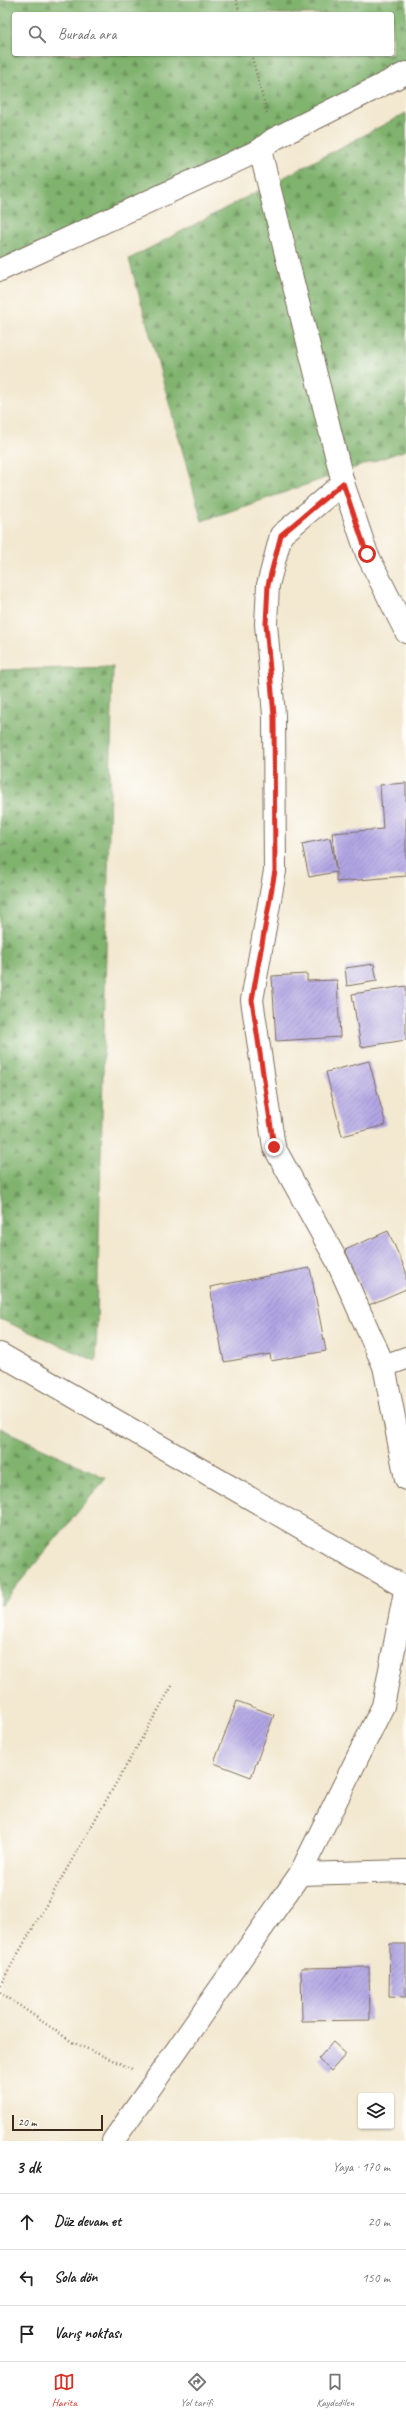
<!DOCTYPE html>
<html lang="tr">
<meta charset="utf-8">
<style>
:root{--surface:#fff;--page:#f2f2f2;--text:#222;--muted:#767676;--line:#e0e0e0;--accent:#d93025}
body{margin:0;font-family:Caveat,sans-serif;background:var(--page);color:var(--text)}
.controls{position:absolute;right:12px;bottom:12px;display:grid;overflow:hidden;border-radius:4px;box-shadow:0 1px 3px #0004}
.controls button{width:36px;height:36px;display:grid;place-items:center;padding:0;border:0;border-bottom:1px solid var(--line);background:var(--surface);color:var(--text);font:20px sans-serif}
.scale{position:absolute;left:12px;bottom:10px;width:91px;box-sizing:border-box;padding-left:4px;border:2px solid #3b2a1e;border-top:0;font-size:11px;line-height:14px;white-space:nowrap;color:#3b2a1e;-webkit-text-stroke:3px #fdfcf7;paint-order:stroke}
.stop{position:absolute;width:12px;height:12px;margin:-9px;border:3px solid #d93025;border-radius:50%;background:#fff}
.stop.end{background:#d93025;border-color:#fff;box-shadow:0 1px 4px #0008}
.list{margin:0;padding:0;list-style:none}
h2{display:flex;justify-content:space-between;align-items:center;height:52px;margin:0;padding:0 16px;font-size:17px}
h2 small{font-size:13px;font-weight:400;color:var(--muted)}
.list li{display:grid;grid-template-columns:26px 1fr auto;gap:12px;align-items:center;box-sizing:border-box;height:56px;padding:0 16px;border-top:1px solid var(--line)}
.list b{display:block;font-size:15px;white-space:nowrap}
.list em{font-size:13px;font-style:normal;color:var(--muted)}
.icon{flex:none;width:22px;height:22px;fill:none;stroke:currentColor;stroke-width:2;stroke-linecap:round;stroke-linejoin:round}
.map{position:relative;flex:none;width:406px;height:2141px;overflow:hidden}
.search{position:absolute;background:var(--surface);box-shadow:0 1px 3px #0004;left:12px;right:12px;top:12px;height:44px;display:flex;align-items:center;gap:10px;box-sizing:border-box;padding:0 14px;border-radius:4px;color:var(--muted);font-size:15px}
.sheet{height:220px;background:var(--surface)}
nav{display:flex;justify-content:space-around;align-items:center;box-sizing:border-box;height:56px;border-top:1px solid var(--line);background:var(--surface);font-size:11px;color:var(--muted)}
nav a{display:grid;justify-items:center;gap:2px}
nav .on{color:var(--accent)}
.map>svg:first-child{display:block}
</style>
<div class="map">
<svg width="406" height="2141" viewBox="0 0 406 2141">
<defs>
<pattern id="forest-firs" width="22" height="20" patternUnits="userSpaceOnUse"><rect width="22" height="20" fill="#80b36e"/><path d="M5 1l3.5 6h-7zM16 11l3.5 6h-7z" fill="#6a925a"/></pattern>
<pattern id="building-hatch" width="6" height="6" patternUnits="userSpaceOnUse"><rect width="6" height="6" fill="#b1a5e4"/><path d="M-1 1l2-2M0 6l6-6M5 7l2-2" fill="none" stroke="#9187b8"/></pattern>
</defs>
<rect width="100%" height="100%" fill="#fdfcf7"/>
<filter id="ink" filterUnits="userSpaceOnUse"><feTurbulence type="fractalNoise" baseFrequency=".025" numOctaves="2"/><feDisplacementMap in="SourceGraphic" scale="8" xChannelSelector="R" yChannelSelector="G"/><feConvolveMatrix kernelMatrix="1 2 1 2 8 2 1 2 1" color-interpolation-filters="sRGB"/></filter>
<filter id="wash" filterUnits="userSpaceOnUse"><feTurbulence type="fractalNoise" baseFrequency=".012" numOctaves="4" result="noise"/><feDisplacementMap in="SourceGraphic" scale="16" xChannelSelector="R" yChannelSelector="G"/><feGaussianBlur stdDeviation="0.9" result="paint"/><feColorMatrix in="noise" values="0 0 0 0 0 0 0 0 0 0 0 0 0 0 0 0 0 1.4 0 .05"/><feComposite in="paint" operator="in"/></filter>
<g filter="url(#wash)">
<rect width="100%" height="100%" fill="#f3e8d0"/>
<path fill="url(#forest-firs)" stroke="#5e6e46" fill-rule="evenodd" d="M0,0H406V80L0,270ZM14,14H392V54H14Z
M406,113V450L202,521L129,259Z
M113,667L96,1361L0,1319V670Z
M0,1428L106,1478L0,1606Z"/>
<g id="blocks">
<path fill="url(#building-hatch)" d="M406,783V876L336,882V872L309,877L302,844L330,838L336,870L332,833L383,829L380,785Z
M374,964L377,981L347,986L345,968Z
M307,974V981L337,980L340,1037L276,1041L272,976Z
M406,986V1040L361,1047L352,994Z
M369,1061L386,1125L342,1136L326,1072Z
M388,1231L406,1271V1289L369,1305L345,1250Z
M310,1268L326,1351L271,1361L270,1354L224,1362L210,1287Z
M237,1701L274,1715L251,1777L214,1763Z
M390,1944H406V1997L389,1996Z
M369,1967L370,2020L302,2021L301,1968Z
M333,2042L346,2054L331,2071L318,2059Z"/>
</g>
</g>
<g filter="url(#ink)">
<use href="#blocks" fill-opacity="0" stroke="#7b6c5c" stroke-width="1"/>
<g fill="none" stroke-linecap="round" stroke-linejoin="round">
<g stroke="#7b6c5c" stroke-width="24">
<path id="minor" d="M343,483L367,554L406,632
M0,1354L406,1588
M384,1366L406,1358
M300,1874L406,1871"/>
</g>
<g stroke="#7b6c5c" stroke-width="24">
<path id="tertiary" d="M260,150L343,483L281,535L268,585L266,624L274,715L275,871L252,1000L274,1147L337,1261L384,1366L406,1479
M0,270L260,150L274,139L406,73
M113,2141L300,1874L383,1706L406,1586"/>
</g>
<path stroke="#7b6c5c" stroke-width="2.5" stroke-dasharray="1 3" stroke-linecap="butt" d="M236,0L240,14
M251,54L267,113
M0,1985L172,1686
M0,1992L72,2042L132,2069"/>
<use href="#minor" stroke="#fff" stroke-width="22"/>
<use href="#tertiary" stroke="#fff" stroke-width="22"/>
</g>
</g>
<g fill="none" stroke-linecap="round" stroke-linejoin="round" filter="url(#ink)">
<path stroke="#d93025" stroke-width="5" d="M274,1147L252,1000L275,871L274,716L266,624L268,585L281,535L343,483L367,554"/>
</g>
</svg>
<div class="controls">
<button><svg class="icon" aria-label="layers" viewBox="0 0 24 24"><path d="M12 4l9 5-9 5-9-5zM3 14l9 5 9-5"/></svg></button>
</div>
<div class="scale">20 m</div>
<div class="stop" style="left:367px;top:554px"></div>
<div class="stop end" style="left:274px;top:1147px"></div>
<div class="search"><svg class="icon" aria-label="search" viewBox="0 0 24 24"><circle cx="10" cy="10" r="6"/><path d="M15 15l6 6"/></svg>Burada ara</div>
</div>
<section class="sheet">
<h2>3 dk<small>Yaya · 170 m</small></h2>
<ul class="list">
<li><svg class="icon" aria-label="ahead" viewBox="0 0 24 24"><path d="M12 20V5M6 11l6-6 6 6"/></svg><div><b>Düz devam et</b></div><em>20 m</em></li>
<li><svg class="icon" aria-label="left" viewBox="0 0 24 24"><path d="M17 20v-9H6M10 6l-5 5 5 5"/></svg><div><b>Sola dön</b></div><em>150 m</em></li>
<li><svg class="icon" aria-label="arrive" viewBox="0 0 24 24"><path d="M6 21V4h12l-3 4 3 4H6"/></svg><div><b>Varış noktası</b></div></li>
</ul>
</section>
<nav>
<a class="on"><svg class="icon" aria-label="map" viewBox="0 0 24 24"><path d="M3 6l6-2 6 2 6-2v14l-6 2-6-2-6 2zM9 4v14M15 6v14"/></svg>Harita</a>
<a><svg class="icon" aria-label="directions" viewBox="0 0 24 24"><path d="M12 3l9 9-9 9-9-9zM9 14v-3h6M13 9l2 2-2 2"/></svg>Yol tarifi</a>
<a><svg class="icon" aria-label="saved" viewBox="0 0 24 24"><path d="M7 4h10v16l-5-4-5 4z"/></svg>Kaydedilen</a>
</nav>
